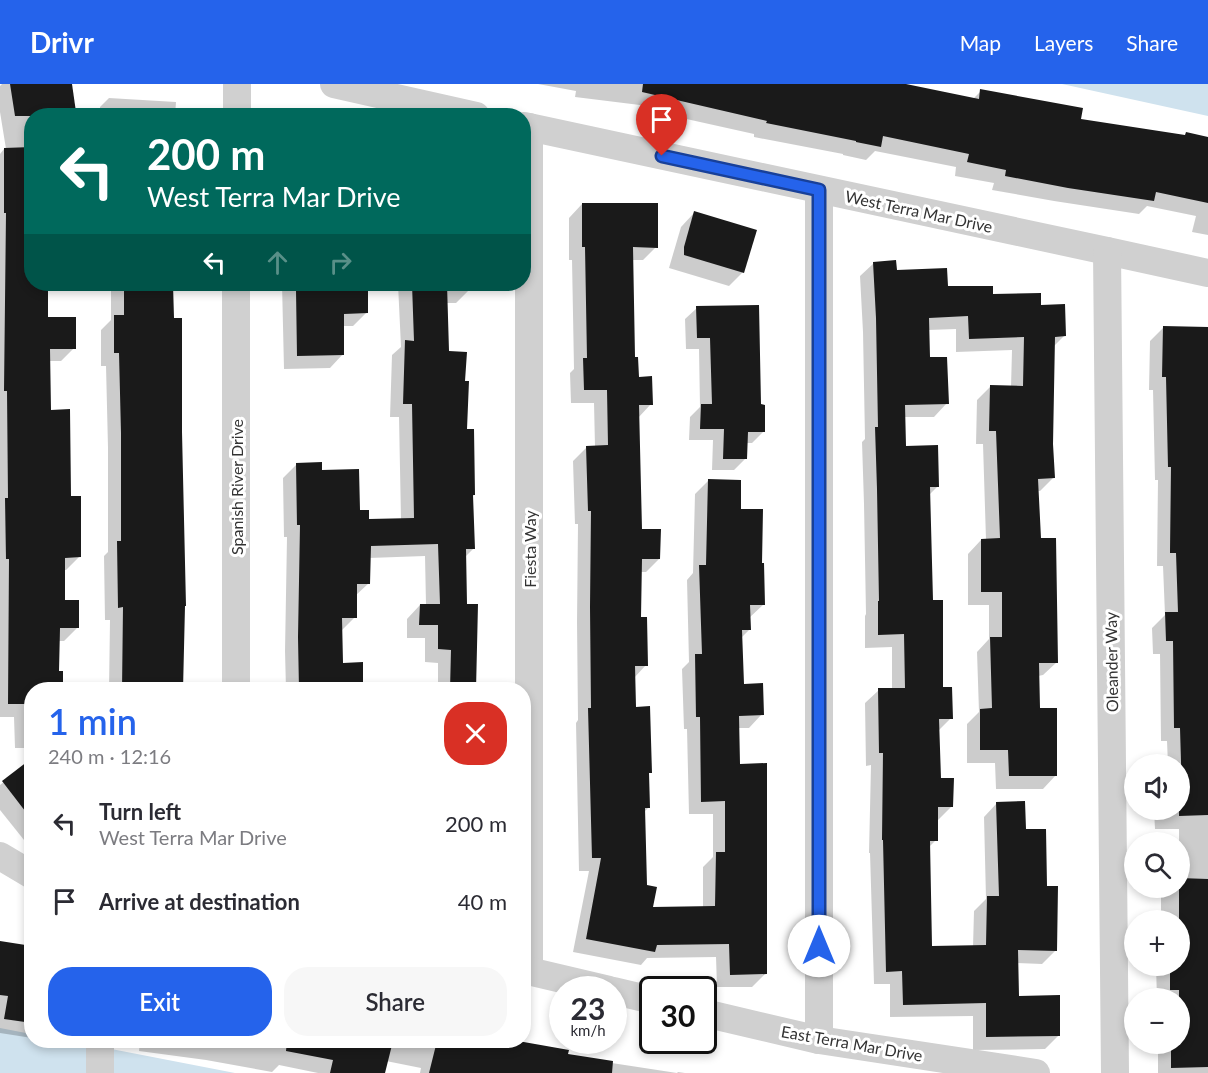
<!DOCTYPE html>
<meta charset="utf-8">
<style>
:root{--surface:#fff;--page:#f7f7f7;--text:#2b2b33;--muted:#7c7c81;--accent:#2563eb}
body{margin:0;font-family:Lato,sans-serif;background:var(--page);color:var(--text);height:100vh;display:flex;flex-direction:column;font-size:22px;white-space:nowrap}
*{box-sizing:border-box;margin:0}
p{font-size:20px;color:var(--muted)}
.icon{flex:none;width:33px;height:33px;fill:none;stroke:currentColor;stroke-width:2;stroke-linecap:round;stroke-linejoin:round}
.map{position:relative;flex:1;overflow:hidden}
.panel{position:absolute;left:24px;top:598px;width:507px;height:366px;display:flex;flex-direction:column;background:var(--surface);border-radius:24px;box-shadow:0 3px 9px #0003}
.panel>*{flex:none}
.guide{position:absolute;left:24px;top:24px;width:507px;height:183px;border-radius:24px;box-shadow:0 3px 9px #0003;background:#00695c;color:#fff;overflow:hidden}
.buttons{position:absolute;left:1124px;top:670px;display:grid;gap:12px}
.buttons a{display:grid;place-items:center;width:66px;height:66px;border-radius:50%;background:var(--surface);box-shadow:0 3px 9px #0003;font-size:30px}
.speed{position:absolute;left:549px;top:892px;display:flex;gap:12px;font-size:30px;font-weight:700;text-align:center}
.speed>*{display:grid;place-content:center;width:78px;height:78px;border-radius:50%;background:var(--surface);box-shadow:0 3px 9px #0003;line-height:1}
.speed small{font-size:15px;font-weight:400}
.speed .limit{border:3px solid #111;border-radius:9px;background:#fff;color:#111}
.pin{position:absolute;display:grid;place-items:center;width:51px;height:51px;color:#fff;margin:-62px -26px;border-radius:50% 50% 50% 0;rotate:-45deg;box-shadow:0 0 6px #0007}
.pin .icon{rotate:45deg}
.me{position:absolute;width:66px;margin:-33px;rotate:0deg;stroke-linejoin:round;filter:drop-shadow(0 0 4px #0008)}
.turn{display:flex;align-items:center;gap:21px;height:126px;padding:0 24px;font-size:27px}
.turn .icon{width:78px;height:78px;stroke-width:2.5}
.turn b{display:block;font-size:42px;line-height:51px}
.lanes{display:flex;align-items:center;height:57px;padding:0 24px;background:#0003;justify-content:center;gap:30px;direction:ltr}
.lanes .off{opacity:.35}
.round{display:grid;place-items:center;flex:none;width:63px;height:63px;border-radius:24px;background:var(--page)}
.overview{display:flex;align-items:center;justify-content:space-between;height:102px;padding:0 24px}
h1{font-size:36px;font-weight:600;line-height:45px;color:var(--accent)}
.action{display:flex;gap:12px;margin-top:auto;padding:12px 24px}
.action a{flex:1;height:69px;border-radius:24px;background:var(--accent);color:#fff;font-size:24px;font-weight:600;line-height:69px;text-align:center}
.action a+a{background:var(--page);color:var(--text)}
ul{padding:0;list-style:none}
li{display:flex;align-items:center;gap:18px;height:78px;padding:0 24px}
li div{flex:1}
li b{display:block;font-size:22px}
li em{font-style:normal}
header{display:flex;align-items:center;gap:36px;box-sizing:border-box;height:84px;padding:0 30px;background:var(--accent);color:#fff}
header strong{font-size:28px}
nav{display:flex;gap:33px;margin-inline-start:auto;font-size:21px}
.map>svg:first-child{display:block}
.water{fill:#cfe2ee}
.shadow{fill:#0003}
.building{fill:#1a1a1a}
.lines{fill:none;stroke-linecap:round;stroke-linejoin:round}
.street{stroke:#d0d0d0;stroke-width:28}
.route-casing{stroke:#184099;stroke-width:15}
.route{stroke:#2563eb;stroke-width:10}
.labels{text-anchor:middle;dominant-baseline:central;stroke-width:6;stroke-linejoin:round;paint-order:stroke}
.street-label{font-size:16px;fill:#333;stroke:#fff}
</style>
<header>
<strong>Drivr</strong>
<nav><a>Map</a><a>Layers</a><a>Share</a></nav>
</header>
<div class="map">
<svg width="1208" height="989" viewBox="0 0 1208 989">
<rect width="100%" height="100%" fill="#fff"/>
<g class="water">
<path d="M1062,0H1208V32Z"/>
<path d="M0,944L31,950L32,957H70L235,989H0Z"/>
</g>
<g class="shadow">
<path d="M2,0H70L75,28L71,32H32V200H56L52,203H46V235L74,264L61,277H49V327L70,414L79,473L66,486H64V518L77,544L64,557H58V588L62,603H78V606H32V664H15L14,633H0V70L4,65H6L0,28V2Z"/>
<path d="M538,0H899L973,15L981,7L1079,36L1208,55V151L1192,148L1196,132L1147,122L1139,130L1054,117L992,106L994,99L955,92L956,83L875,67L866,76L843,71V70L754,53V50L655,28L656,23L575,13L576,7Z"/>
<path d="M109,14L176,18L175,32H100V23Z"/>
<path d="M582,120L656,163L643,176H632L634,275L637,294L651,320L638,334L641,446L659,475L646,488H640V535L646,581L634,594L635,624L650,688L648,690L649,723L644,728L645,802L651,824L703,823V783L713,773V730H689L687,645H684L682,585L689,578L687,496L693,489L695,410L708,397L739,426L760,481L764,520L749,534L750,545L741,554L742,601L762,630L749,644H738L739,681L766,889L752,903H717L716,873L647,874L641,881L573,868L589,787H579L576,639L578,636L577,538L578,440H575L573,377L587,363H595L594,319H571L570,289L574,285L572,176H569V134Z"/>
<path d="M694,129L743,188L729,202L669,184L681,143Z"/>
<path d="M874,179L895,188L947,204L1040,222L1064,252L1054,262L1052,360L1053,394L1040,407H1037L1039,455L1057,578L1043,591L1038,592L1039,626L1056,691L1043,705H996L995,679H967V640L979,628L977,568L989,555V521H968V470L981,456H986L983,360H976L977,316L991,302L1011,303L1012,266L956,268V245L928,246V275L947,319L934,333H904V364L938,402L928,412L931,518L942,605L951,634L938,647L939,695L952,722L938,736H937L936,756L928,764L930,863H973L974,827L986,815L984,733L997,719L1024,747L1046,803L1056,866L1042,880L1017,879L1018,913L1059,951L1045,965L973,966V932L890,933V900H874L870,769H869L871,681L866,682L865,619L879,606H892V563L865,564V532L866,530L864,420L862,358L865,355L863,248L860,192Z"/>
<path d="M111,200H172L182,606H109L110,536H105L104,472L108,468V364L106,282H101V246L111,236Z"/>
<path d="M282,200H366L367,228L353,242H342L343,270L330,284L284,285Z"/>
<path d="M398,200H469V206L456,219H447L448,269L464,298L466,347L474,411L472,413L474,464L465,473L466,522L475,606H438V579L425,578V554H407V535L420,521H426L425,472L369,474V499L355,512V533L341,547L342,580L361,606H286L285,567L287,453H284L283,394L297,380L321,387L368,437L401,436L399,333H390L392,271L401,263Z"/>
<path d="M697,224L760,322L764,347L752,359H746V374L734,386H712L713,356H689L690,333L700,323L699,265H686L685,235Z"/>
<path d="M1163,244H1208V989H1158V960H1179V915H1157L1156,882H1179V837H1161V809L1166,804H1179V745H1155L1154,726H1179V681H1168L1167,657H1161L1160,570H1153L1152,544L1165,531L1163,482H1157L1158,396H1155L1153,306H1149L1150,257Z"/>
<path d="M32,676V766L0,726V701Z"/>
<path d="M0,859L32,864V954L0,949Z"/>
<path d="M140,957H510L566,972L677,989L678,988L685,989H420L421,984L386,977L383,989H318L279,981L272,988L206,976L139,967Z"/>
</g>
<g class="building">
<path d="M10,0H72L76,28L57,32H15Z"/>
<path d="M643,0H906L979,15L980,5L1083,24L1081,35L1185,51L1186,48L1208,53V119L1156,108L1154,117L1068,104L1005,92L1006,86L967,78L969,70L883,52L881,63L856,58V57L766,39L767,37L642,8Z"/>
<path d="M32,63V200H48V233H76V265H50L51,326L70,325L71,412H81V473L65,474V516H79V544H60L59,587H63V606H32V620H8L9,475H6L5,414H8L7,307H4L6,129H4V64Z"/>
<path d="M582,119H658V164L633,163L635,273H638L639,293L652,292L653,321H639L642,445H661L660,475H642L641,533H647L648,582H635L636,623L650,622L652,689H649L650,724H645L647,801L657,803L653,823L715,822L716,768H725V717L701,718L700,633H696L695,570H702L699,481H706L708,395L741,396V425H763L762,479H764L765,521H750L751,546H742L744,600L763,599L764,631L739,632L740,680L767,679V890L730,891L729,860L657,861L655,868L586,855L601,774H592L588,624H591L590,523L591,427H588L586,362L608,361L607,306H584L583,274H587L585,163H582Z"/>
<path d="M694,127L757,146L744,189L684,171V163Z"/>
<path d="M896,176L897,186L947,184L948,202H993V210L1041,209V221L1065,220L1066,252L1055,253L1053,360L1055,394L1038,395L1041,454H1056L1058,579H1039L1040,624H1057V692H1009L1008,666H980V625L992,624L990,553H1002V508H981V455L1000,454L996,347H989L990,301L1023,302L1024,253L969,255L968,232L929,234L930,273H947L949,320L905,321L906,362L938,361L939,403H930L933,516H943V603H952L953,635H939L941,694H954L953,723H938V757H930L932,862L986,861L987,812H999L996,718L1025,717L1026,745H1046L1047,802H1058L1057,867L1018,866L1019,912L1060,911V952L986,953V919L903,921L902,887L886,888L883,756H882L883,669H879L878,604H905L904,550L878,551V517H879L877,405L875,343H878L876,234L873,178Z"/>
<path d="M124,200H173L174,234H182V348L186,522H185L183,606H122L123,523L118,524L117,457H121V349L119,269H114V231H124Z"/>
<path d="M412,200H447L449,267L467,268L465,297H469L467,345H474L475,411H473L475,465H466L467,520H478L476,606H450L451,566L438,565V541H419L420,520H440L438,460L371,462L370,500H357V534H342L343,579L363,578V606H299L298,553L300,441H297L296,379L322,378V386L359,385L360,426H369V435L414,434L412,320H403L405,256L414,257Z"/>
<path d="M368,205V229L344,230V271L297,272L296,206Z"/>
<path d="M759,221L761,320L765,321V348H748L747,375H723L724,345H700L701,320H712L710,254H697L696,222Z"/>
<path d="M1163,242L1208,243V731L1179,732V711H1182L1180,644H1174L1173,557H1166L1165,528H1178L1176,469H1170L1171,383H1168L1166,293H1162Z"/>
<path d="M32,674V736L2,697Z"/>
<path d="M1179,794L1208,795V983L1171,984V960H1179V906H1170V882H1179Z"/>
<path d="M0,857L32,862V939L4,935L8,912L0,911Z"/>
<path d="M287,957H393L385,989H330L333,976L286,967Z"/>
<path d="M437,957H518L569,966L568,970L613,977L612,989H429Z"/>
</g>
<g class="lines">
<g class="street">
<path d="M334,0L476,32"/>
<path d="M237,32V0"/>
<path d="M524,42L1107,167L1208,189"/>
<path d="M529,43V887"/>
<path d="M819,106V956"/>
<path d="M1107,167L1115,989"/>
<path d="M236,606V200"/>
<path d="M0,772L32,791"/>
<path d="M524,886L609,906"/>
<path d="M614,907L652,916"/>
<path d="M704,929L819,956L1036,989"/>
<path d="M100,989V957"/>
</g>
</g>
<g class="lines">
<g class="route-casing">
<path id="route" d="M662,72L819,106V862"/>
</g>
<use href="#route" class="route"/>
</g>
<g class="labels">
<g class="street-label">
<text transform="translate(919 127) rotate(12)">West Terra Mar Drive</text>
<text transform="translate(236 403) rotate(-90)">Spanish River Drive</text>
<text transform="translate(529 465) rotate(-90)">Fiesta Way</text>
<text transform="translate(1111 578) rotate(-91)">Oleander Way</text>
<text transform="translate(852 959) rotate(10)">East Terra Mar Drive</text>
</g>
</g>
</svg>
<div class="buttons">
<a><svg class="icon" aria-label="sound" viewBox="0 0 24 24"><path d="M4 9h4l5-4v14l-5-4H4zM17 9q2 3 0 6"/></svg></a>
<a><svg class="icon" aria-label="search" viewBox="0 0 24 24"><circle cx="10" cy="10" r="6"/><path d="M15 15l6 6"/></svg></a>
<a>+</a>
<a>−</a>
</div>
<div class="speed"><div>23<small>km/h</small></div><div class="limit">30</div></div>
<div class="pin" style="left:662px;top:72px;background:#d93025"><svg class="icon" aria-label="arrive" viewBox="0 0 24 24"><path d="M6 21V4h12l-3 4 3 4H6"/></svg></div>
<svg class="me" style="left:819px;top:862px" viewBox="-20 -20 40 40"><circle r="19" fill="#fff"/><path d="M0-13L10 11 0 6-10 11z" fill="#2563eb"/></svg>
<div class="guide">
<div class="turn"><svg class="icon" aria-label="left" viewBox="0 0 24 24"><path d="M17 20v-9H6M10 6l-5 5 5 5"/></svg><div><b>200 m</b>West Terra Mar Drive</div></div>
<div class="lanes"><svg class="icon" aria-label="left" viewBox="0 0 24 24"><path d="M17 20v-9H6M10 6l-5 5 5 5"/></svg><svg class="icon off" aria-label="ahead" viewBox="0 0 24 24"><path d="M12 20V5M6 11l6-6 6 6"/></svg><svg class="icon off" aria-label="right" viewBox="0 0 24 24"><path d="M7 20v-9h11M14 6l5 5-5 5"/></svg></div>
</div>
<section class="panel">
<div class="overview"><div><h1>1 min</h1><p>240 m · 12:16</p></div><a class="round" style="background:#d93025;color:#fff"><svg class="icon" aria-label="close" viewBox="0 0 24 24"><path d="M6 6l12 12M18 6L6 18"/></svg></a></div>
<ul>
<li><svg class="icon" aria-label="left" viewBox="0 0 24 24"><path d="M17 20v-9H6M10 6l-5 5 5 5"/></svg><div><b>Turn left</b><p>West Terra Mar Drive</p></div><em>200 m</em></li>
<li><svg class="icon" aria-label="arrive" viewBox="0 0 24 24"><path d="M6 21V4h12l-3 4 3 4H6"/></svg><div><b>Arrive at destination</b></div><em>40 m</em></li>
</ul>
<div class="action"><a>Exit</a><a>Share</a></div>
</section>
</div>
